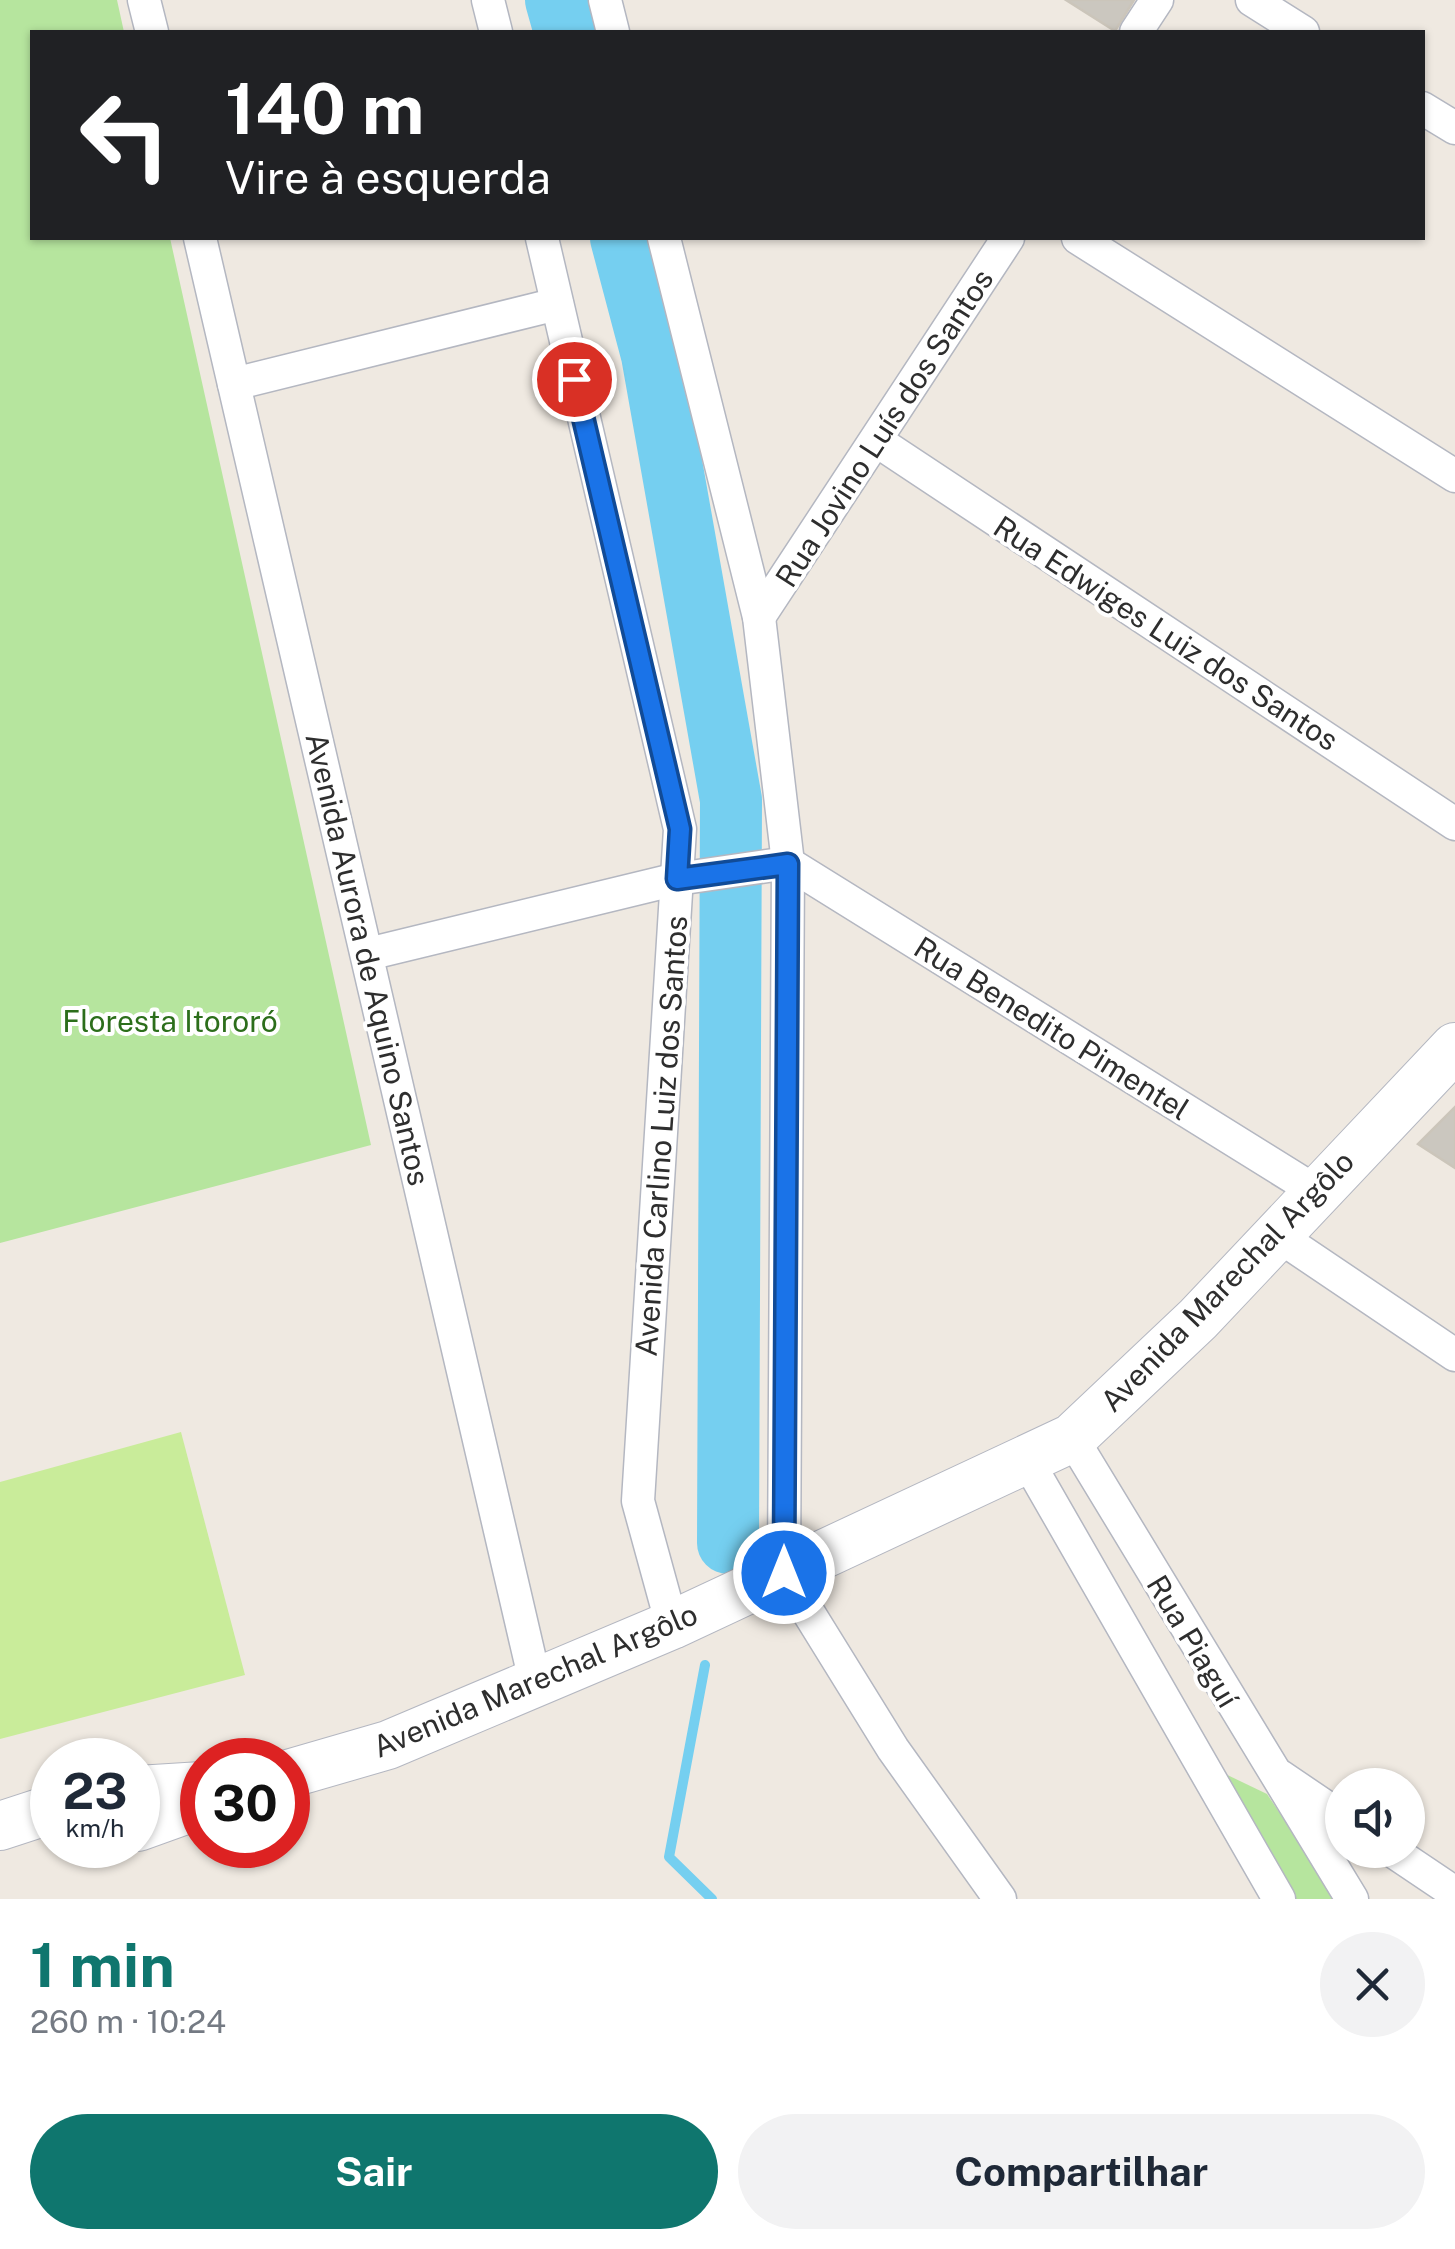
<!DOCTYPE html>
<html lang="pt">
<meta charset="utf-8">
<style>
:root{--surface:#fff;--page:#f2f2f3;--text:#1f2937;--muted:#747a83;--accent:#0f766e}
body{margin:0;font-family:"Public Sans",sans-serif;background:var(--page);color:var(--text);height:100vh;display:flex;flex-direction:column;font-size:38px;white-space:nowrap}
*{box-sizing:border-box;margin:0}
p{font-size:32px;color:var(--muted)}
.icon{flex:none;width:55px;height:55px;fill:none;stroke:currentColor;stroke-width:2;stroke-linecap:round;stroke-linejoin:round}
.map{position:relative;height:1899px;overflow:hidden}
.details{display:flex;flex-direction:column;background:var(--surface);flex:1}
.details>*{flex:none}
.top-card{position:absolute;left:30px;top:30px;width:1395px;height:210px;border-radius:0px;box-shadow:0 2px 8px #0004;background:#202124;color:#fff;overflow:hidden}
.buttons{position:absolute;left:1325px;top:1768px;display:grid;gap:20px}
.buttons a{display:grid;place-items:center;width:100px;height:100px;border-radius:50%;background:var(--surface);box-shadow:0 2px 8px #0004;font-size:50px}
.speed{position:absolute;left:30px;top:1738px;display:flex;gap:20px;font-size:50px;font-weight:700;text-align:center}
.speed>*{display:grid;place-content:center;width:130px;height:130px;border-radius:50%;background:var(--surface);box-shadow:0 2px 8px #0004;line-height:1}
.speed small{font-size:25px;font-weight:400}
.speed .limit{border:15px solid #d22;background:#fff;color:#111}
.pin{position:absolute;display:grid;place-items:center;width:85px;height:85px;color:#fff;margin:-42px;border:5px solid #fff;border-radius:50%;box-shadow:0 2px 10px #0007}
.me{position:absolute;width:110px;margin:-55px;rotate:0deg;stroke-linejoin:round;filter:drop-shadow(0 0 8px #0008)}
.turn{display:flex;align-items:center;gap:35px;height:210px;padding:0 30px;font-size:45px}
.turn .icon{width:130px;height:130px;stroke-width:2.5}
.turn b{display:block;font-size:70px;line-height:85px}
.round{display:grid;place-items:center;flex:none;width:105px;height:105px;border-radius:52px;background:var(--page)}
.head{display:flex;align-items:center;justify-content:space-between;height:170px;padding:0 30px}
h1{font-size:60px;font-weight:700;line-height:75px;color:var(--accent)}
.cta{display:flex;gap:20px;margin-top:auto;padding:20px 30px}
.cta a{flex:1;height:115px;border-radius:60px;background:var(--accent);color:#fff;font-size:40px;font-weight:700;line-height:115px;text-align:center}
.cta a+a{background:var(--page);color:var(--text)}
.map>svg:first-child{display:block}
.green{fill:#b6e59e}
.pitch{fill:#c9ec9a}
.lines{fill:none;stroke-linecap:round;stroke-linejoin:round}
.stream{stroke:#75cff0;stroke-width:10}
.river{stroke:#75cff0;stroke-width:62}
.building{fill:#cbc7bf;stroke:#cbc5ba;stroke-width:2.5}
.minor-casing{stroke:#b4b7c1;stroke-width:35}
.secondary-casing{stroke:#b4b7c1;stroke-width:50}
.minor{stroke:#fff;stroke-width:32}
.secondary{stroke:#fff;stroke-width:48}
.route-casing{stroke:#114b97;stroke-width:25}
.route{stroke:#1a73e8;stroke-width:18}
.labels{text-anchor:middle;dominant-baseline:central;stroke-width:8;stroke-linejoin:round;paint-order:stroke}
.street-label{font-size:30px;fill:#2e2e2e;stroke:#fff}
.park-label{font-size:30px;fill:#2c6e1b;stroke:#fff}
</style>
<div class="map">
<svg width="1455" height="1899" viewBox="0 0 1455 1899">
<rect width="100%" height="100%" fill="#efe9e1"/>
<g class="green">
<path d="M0,0H117L124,32H32V238H170L371,1145L0,1243Z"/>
<path d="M1217,1770L1267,1794L1338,1899H1289Z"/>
</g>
<path class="pitch" d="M181,1432L245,1675L0,1739V1482Z"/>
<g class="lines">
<path class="stream" d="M705,1665L669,1857L712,1899"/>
<g class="river">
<path d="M556,0L565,32"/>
<path d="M621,238L652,355L731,800L728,1543"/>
</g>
</g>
<g class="building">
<path d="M1066,0H1134L1115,31Z"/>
<path d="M1455,1107V1168L1418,1144Z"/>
</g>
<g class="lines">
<g class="minor-casing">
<g id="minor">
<path d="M144,0L152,32"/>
<path d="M488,0L496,32"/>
<path d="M605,0L613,32"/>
<path d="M1252,0L1303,32"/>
<path d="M1136,32L1157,0"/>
<path d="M1422,108L1455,128"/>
<path d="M200,238L535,1681"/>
<path d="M542,238L680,829L638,1501L672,1625"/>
<path d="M664,238L759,617L788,863L784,1573L893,1749L1000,1899"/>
<path d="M1078,238L1455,476"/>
<path d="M234,384L557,304"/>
<path d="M877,441L1455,824"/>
<path d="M759,617L1008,238"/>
<path d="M368,954L677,879L788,863L1317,1192"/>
<path d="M1277,1235L1455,1355"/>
<path d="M1072,1438L1352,1899"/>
<path d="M1028,1462L1279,1899"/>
<path d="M1280,1776L1342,1818"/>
<path d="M1391,1850L1455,1893"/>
</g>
</g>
<g class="secondary-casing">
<g id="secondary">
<path d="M288,1774L388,1745L672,1625L1072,1438L1198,1319L1455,1047"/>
<path d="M138,1790L202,1786"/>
<path d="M0,1826L52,1809"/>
<path d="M138,1827L202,1804"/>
</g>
</g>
<use href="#minor" class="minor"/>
<use href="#secondary" class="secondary"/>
</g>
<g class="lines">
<g class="route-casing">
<path id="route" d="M574,379L680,829L677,879L788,864L784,1573"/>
</g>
<use href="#route" class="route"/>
</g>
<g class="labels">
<g class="street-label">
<text transform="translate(884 428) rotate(-57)">Rua Jovino Luís dos Santos</text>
<text transform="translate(1166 633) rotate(33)">Rua Edwiges Luiz dos Santos</text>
<text transform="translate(368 959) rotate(77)">Avenida Aurora de Aquino Santos</text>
<text transform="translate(1052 1028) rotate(32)">Rua Benedito Pimentel</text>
<text transform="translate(661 1136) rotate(-86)">Avenida Carlino Luiz dos Santos</text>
<text transform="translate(1227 1281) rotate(-46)">Avenida Marechal Argôlo</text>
<text transform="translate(1193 1641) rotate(59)">Rua Piaguí</text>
<text transform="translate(535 1680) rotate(-23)">Avenida Marechal Argôlo</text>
</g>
<g class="park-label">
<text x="170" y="1021">Floresta Itororó</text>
</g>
</g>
</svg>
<div class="buttons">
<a><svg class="icon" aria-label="sound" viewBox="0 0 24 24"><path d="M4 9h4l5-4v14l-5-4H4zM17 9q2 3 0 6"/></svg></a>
</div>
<div class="speed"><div>23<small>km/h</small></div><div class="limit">30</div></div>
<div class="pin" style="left:574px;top:379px;background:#d93025"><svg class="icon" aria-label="arrive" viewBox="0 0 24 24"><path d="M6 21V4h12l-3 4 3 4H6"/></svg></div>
<svg class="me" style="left:784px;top:1573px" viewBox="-20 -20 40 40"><circle r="17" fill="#1a73e8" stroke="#fff" stroke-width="3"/><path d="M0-11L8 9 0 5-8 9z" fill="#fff"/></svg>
<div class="top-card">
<div class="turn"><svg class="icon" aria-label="left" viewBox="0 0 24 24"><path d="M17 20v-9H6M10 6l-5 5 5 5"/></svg><div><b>140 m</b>Vire à esquerda</div></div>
</div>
</div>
<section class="details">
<div class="head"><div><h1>1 min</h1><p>260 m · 10:24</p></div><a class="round"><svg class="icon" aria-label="close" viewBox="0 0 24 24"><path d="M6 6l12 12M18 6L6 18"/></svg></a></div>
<div class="cta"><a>Sair</a><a>Compartilhar</a></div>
</section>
